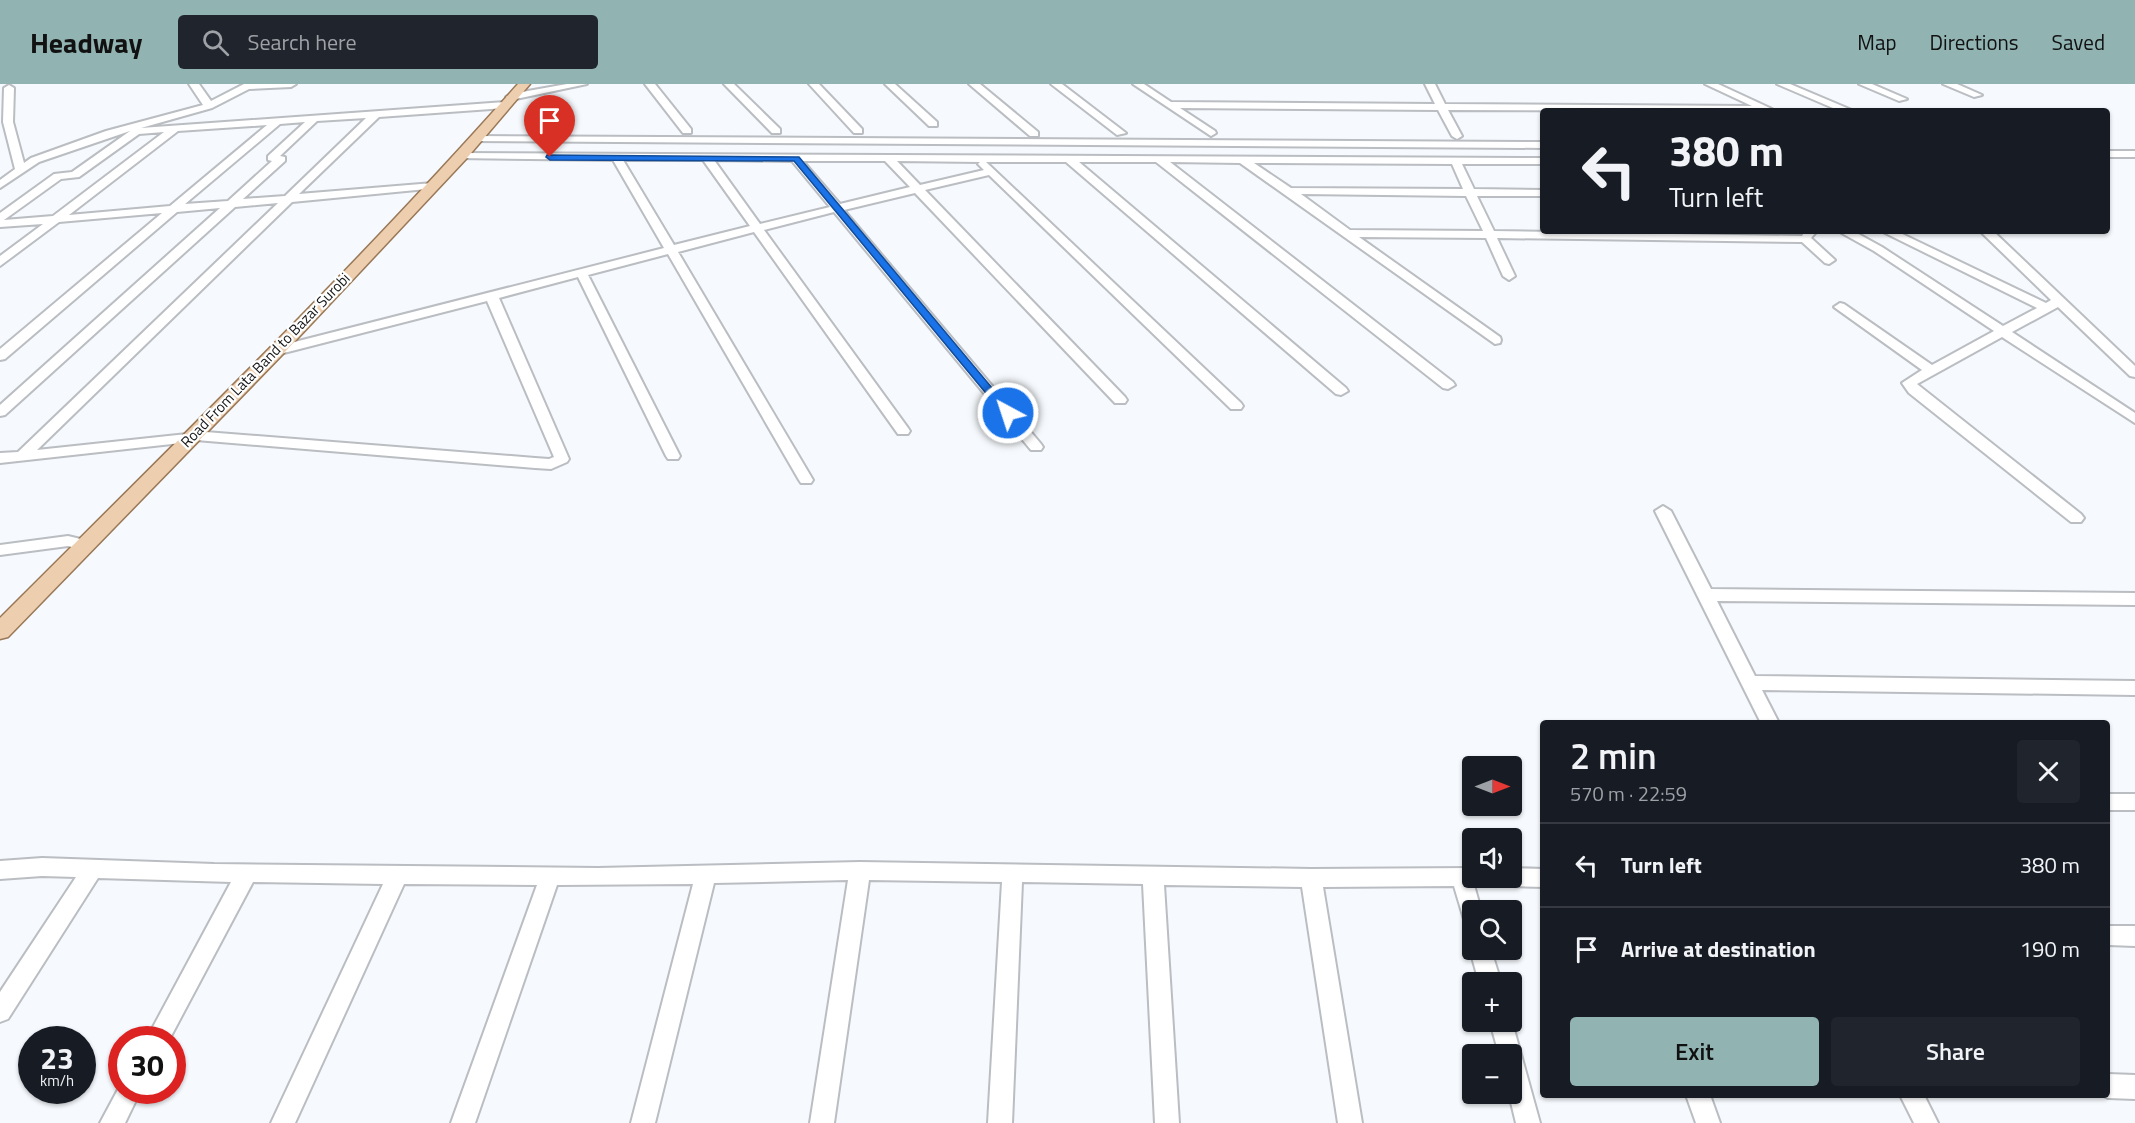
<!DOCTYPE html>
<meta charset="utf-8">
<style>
:root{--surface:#171b24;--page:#20242c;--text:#f1f3f6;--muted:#9ea1a6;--line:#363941;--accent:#91b4b3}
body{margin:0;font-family:"Titillium Web",sans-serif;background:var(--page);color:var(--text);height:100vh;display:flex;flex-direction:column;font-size:22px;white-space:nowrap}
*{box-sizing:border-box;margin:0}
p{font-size:20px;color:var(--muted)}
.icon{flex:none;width:33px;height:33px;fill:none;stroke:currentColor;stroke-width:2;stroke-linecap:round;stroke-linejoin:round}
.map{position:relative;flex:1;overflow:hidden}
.drawer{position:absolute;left:1540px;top:636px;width:570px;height:378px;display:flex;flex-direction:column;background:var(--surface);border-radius:6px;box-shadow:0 2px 4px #0004}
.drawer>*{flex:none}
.banner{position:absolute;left:1540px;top:24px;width:570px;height:126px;border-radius:6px;box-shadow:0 2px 4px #0004;background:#171b24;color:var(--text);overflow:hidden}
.needle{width:39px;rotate:90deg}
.controls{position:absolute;left:1462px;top:672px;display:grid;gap:12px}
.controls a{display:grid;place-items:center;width:60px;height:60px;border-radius:6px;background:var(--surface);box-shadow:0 2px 4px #0004;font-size:30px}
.speed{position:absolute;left:18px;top:942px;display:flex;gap:12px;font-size:30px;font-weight:700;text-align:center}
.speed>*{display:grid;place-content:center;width:78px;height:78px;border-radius:50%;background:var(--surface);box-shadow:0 2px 4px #0004;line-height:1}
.speed small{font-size:15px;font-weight:400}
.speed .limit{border:9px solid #d22;background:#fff;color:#111}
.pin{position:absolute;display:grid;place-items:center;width:51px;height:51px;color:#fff;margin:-62px -26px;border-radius:50% 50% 50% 0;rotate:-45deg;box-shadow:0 0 6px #0007}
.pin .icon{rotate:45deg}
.me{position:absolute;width:66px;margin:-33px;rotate:320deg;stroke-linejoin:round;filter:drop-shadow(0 0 4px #0008)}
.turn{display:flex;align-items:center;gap:21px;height:126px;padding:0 30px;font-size:27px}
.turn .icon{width:78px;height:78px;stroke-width:2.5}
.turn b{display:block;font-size:42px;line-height:51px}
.round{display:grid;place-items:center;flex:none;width:63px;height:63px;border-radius:6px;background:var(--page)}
.head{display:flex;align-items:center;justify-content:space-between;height:102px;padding:0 30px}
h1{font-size:36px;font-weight:600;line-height:45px}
.action{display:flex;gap:12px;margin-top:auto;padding:12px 30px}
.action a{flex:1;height:69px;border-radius:6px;background:var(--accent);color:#111;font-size:24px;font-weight:600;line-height:69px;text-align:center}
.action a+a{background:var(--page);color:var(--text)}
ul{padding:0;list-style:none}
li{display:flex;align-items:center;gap:18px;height:84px;padding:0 30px;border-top:2px solid var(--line)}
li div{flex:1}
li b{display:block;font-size:22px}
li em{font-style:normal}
header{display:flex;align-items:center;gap:36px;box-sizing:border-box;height:84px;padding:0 30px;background:var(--accent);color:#111}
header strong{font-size:28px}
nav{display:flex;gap:33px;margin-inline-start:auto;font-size:21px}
.search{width:420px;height:54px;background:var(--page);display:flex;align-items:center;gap:15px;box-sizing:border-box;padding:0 21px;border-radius:6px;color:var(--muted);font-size:22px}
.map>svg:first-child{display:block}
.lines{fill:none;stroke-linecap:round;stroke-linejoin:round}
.minor-casing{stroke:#babdc1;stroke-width:4}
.major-casing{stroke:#997857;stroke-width:3}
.minor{fill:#fff;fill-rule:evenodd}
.major{fill:#edceaf;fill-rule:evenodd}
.route{fill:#1a73e8;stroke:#114b97;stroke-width:1.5}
.labels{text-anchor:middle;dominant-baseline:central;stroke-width:4.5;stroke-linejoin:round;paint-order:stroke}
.far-street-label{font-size:15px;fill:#141516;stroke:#fff}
</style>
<header>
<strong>Headway</strong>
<div class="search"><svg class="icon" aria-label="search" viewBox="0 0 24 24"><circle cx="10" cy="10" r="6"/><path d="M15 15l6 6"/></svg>Search here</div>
<nav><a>Map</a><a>Directions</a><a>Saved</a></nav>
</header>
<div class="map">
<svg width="2135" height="1039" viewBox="0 0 2135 1039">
<rect width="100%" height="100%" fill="#f6f9fd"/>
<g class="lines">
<g class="minor-casing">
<g id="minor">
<path d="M189,0H199L211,17L244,0H296L291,3L249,5L212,24L141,44L505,18L510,21L505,24L379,33L299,110L433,99L438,102L437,104L292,118L37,366L187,350L193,347L535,374L549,375L554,373L487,217L276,271L269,267L271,264L664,164L613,76L457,74L456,72L461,69L1544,74V80H1462L1474,105L1544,106V112H1477L1494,147L1802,152L1805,147H1817L1811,154L1835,176L1829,180L1825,179L1802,158L1497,154L1515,192L1509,196L1503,192L1486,154L1359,153L1500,253L1501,256L1500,259L1495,260L1240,79L1170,78L1453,298L1455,301L1448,305L1443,304L1156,78H1079L1346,304L1348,307L1341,311L1336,310L1066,78H986L1241,319L1243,322L1241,325H1231L989,91L925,106L1125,313L1127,316L1125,319H1115L915,109L844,126L1041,360L1043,363L1041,366H1031L834,128L764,146L908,344L910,347L908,350H898L754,148L678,168L813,396L811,399H801L799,396L668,170L588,191L680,372L678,375H668L666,372L578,193L499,214L569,375L567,378L551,385L535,384L196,356L190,358L0,379V369L18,368L278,119L235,123L5,331L0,332V321L220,124L177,128L5,275L0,276V265L162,129L59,138L0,182V172L43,140L0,143V129L54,90L72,88L130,47L39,78L0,104V96L15,85L3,38L4,4L9,1L14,4L13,38L24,79L31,74L106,47L203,21ZM366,34L285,112L243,115L285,77V73L280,72L317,37ZM305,38L268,72V76L272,77L228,117L185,120L280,40ZM267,41L170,122L69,131L178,47ZM164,48L53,132L4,136L61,95L79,93L139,50ZM623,76H703L750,142L674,161ZM714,76L792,77L830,123L760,140ZM803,77H885L910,103L840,120ZM897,77L980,78L978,80L984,86L920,101ZM1254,79L1452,80L1463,105L1291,104ZM1301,110L1466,112L1483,147L1350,146Z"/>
<path d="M567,0H587L511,16L506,13L511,10Z"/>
<path d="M645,0H655L691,45V49H683Z"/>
<path d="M724,0H734L780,45V49H772Z"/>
<path d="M809,0H819L862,45V49H854Z"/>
<path d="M885,0H895L937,38V42H929Z"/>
<path d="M969,0H980L1038,48V52H1030Z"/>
<path d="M1051,0H1062L1126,49L1117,51Z"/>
<path d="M1133,0H1144L1171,18L1435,20L1425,0H1435L1445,20L1752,22L1705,0H1718L1772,25L1770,27L1448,26L1462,52L1457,55L1452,52L1438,26L1180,24L1215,47L1216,49L1211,52Z"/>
<path d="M1777,0H1790L1854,27H1840Z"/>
<path d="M1859,0H1872L1907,15L1899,17Z"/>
<path d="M1943,0H1957L1982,11L1974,13Z"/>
<path d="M476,52L1544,58V64L472,57V53Z"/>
<rect x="2108" y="67" width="27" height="6"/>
<path d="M1838,147H1853L1882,163L2003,242L2037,224L1881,147H1896L2046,219L2051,216L1980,147H1993L2135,282V293L2130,292L2058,223L2012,248L2135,329V339L2002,253L1917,300L2081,430L2084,434L2081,438H2071L1909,309L1902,299L1922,286L1834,223L1840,219L1844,220L1932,281L1994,247L1874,167Z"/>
<path d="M1663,422L1671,427L1711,505L2135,509V521L1717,517L1755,592L2135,597V611L1762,606L1779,639H1761L1655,427Z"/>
<path d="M68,452L89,457L91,461L89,465L83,466L68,462L0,471V461Z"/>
<rect x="2108" y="710" width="27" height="16"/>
<path d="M42,774L214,780L598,784L860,778L1311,785L1473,784V794H1483L1480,799L1474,801L1481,826H1473V844L1466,842L1454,802L1323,803L1362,1039H1338L1302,803L1164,801L1179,1039H1155L1143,800L1022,798L1012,1039H988L1002,798L869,796L834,1039H810L848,796L714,799L655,1039H631L693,800L557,801L475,1039H451L537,801L404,800L295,1039H271L383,800L253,798L169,956H146L231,798L98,794L8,935L0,938V908L76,793L42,792L0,795V777Z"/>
<path d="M1512,784L1544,785V803L1512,802L1505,799L1502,794H1512Z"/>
<path d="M2108,842H2135V862L2108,861Z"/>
<path d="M1473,860V866H1491L1501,898H1479L1470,866Z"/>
<path d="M1490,938H1512L1540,1039H1516L1509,1010H1512V970H1499Z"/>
<path d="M2108,990L2135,991V1015L2108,1014L2102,1011H2108Z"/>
<path d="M122,998V1006H141L125,1039H100Z"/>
<path d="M1686,1011H1710L1720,1039H1696Z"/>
<path d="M1900,1011H1924L1938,1039H1914Z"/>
</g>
</g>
<g class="major-casing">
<path id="major" d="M518,0H530L466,75L282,271L8,553L0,555V534C175,359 353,186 518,0Z"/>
</g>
<use href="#minor" class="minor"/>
<use href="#major" class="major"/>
</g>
<path class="route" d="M547,71L799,73L1013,329L1008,332L1004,331L794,77L550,76L546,73Z"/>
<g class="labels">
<g class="far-street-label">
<text transform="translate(265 276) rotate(-46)">Road From Lata Band to Bazar Surobi</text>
</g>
</g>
</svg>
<div class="controls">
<a><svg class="needle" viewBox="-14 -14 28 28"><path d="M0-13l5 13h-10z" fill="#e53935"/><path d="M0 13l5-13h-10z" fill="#9ea1a6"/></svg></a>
<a><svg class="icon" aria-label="sound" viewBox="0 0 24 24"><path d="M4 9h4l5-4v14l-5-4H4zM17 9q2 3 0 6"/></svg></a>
<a><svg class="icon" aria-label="search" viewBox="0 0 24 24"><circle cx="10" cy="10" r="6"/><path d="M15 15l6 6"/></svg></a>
<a>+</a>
<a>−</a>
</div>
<div class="speed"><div>23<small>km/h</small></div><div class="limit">30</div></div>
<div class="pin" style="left:550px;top:73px;background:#d93025"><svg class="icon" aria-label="arrive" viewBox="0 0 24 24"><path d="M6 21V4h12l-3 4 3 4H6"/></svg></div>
<svg class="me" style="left:1008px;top:329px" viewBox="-20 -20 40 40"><circle r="17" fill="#1a73e8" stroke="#fff" stroke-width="3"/><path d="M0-11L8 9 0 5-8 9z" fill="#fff"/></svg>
<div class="banner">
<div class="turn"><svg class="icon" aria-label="left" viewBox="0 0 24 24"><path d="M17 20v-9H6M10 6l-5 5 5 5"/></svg><div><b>380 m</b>Turn left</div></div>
</div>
<section class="drawer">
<div class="head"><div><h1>2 min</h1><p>570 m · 22:59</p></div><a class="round"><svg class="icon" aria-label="close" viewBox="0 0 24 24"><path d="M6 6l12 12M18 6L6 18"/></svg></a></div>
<ul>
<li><svg class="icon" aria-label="left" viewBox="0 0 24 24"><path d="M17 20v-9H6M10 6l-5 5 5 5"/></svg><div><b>Turn left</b></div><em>380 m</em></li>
<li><svg class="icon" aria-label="arrive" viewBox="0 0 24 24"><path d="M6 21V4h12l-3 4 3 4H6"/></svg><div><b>Arrive at destination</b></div><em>190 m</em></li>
</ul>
<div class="action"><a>Exit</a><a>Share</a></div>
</section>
</div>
